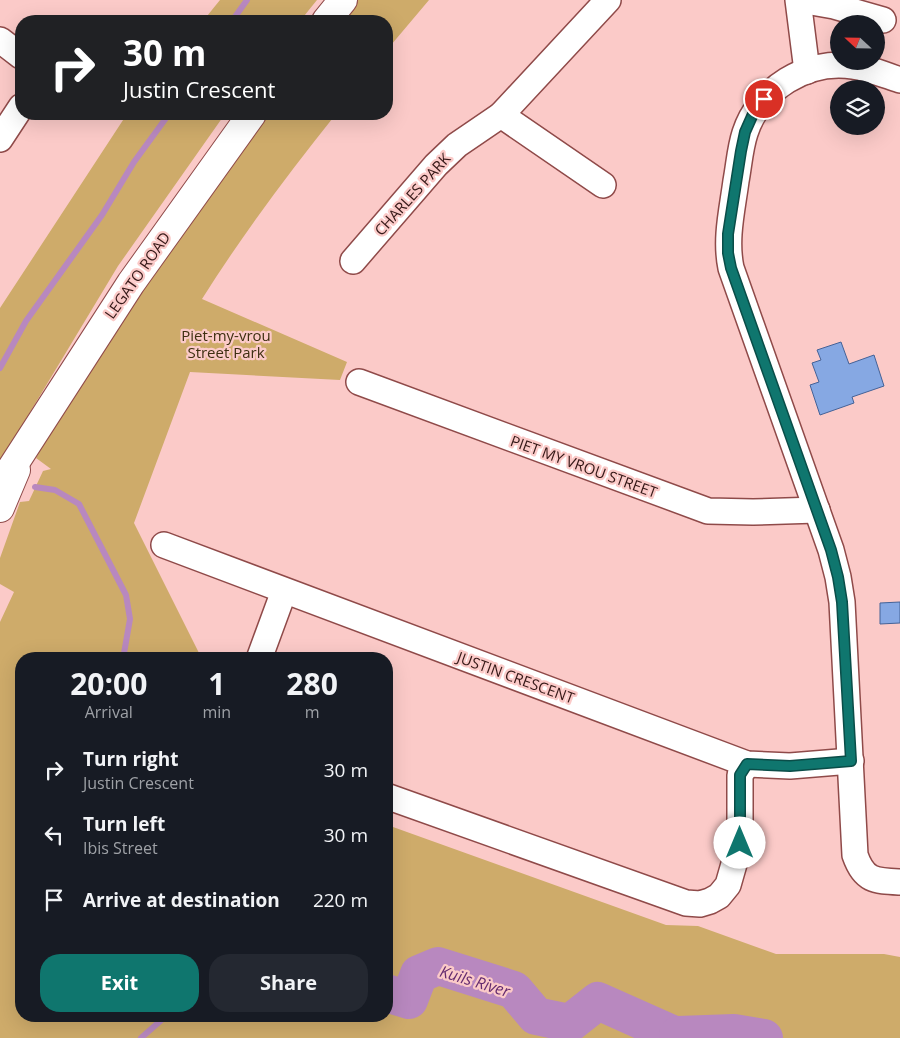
<!DOCTYPE html>
<style>
:root{--surface:#171b24;--page:#242831;--text:#f1f3f6;--muted:#9ea1a6;--accent:#0f766e}
body{margin:0;font-family:"Open Sans",sans-serif;background:var(--page);color:var(--text);height:100vh;display:flex;flex-direction:column;font-size:19px;white-space:nowrap}
*{box-sizing:border-box;margin:0}
p{font-size:16px;color:var(--muted)}
.icon{flex:none;width:28px;height:28px;fill:none;stroke:currentColor;stroke-width:2;stroke-linecap:round;stroke-linejoin:round}
.map{position:relative;flex:1;overflow:hidden}
.side{position:absolute;left:15px;top:652px;width:378px;height:370px;display:flex;flex-direction:column;background:var(--surface);border-radius:20px;box-shadow:0 5px 20px #0002}
.side>*{flex:none}
.hud{position:absolute;left:15px;top:15px;width:378px;height:105px;border-radius:20px;box-shadow:0 5px 20px #0002;background:#202124;color:#fff;overflow:hidden}
.needle{width:32px;rotate:292deg}
.controls{position:absolute;left:830px;top:15px;display:grid;gap:10px}
.controls a{display:grid;place-items:center;width:55px;height:55px;border-radius:50%;background:var(--surface);box-shadow:0 5px 20px #0002;font-size:25px}
.pin{position:absolute;display:grid;place-items:center;width:42px;height:42px;color:#fff;margin:-21px;border:2px solid #fff;border-radius:50%;box-shadow:0 1px 5px #0007}
.me{position:absolute;width:55px;margin:-28px;rotate:0deg;stroke-linejoin:round;filter:drop-shadow(0 0 4px #0008)}
.turn{display:flex;align-items:center;gap:18px;height:105px;padding:0 25px;font-size:22px}
.turn .icon{width:65px;height:65px;stroke-width:2.5}
.turn b{display:block;font-size:35px;line-height:42px}
.eta{display:flex;justify-content:space-evenly;align-items:center;height:85px;text-align:center}
.eta b{font-size:30px;font-weight:700;line-height:35px}
.action{display:flex;gap:10px;margin-top:auto;padding:10px 25px}
.action a{flex:1;height:58px;border-radius:20px;background:var(--accent);color:#fff;font-size:20px;font-weight:700;line-height:58px;text-align:center}
.action a+a{background:var(--page);color:var(--text)}
ul{padding:0;list-style:none}
li{display:flex;align-items:center;gap:15px;height:65px;padding:0 25px}
li div{flex:1}
li b{display:block;font-size:19px}
li em{font-style:normal}
.map>svg:first-child{display:block}
.green{fill:#ceab6a}
.lines{fill:none;stroke-linecap:round;stroke-linejoin:round}
.stream{stroke:#b888bf;stroke-width:6}
.river{stroke:#b888bf;stroke-width:38}
.building{fill:#86a8e3;stroke:#446297}
.street-casing{stroke:#8f4a49;stroke-width:28}
.secondary-casing{stroke:#8f4a49;stroke-width:30}
.street{stroke:#fff;stroke-width:25}
.secondary{stroke:#fff;stroke-width:28}
.route-casing{stroke:#0a4d48;stroke-width:12}
.route{stroke:#0f766e;stroke-width:9}
.labels{text-anchor:middle;dominant-baseline:central;stroke-width:4.5;stroke-linejoin:round;paint-order:stroke}
.street-label{font-size:15px;fill:#351817;stroke:#fbcac8}
.park-label{font-size:15px;fill:#3e2f11;stroke:#fbcac8}
.water-label{font-size:16px;font-style:italic;fill:#652b6f;stroke:#fbcac8}
</style>
<div class="map">
<svg width="900" height="1038" viewBox="0 0 900 1038">
<rect width="100%" height="100%" fill="#fbcac8"/>
<g class="green">
<path d="M220,0H317L300,21H203Z"/>
<path d="M353,0H429L386,51V21H337Z"/>
<path d="M127,114H225L118,266L0,462V308Z"/>
<path d="M266,114H336C288,174 243,234 202,299L347,362L340,380L190,372L134,523L202,659H21V1016H386V830L393,827L666,925L698,926L776,954H884L900,957V1038H0V622L14,592L0,584V558L20,502L29,501L43,471L51,469L36,458L56,420L186,217Z"/>
</g>
<g class="lines">
<g class="stream">
<path d="M232,21L247,0"/>
<path d="M0,368L26,321L102,215L134,162L169,114"/>
<path d="M35,487L55,490L79,504L126,595L130,619L123,659"/>
<path d="M141,1038L166,1016"/>
</g>
<g class="river">
<path d="M386,993L409,1000L419,974L438,966L514,990L536,1016L570,1023L598,1001L681,1038"/>
<path d="M678,1035L734,1033L764,1038"/>
</g>
</g>
<g class="building">
<path d="M841,342L849,364L874,355L884,386L852,397L854,403L820,415L810,385L819,382L812,363L821,360L817,350Z"/>
<path d="M900,602V623L880,624V603Z"/>
</g>
<g class="lines">
<g class="street-casing">
<g id="street">
<path d="M798,0L807,71"/>
<path d="M800,0L834,6L883,20"/>
<path d="M0,40L21,56"/>
<path d="M900,80C885,75 868,68 853,66C807,59 759,89 745,133C740,148 739,165 736,181C732,211 725,239 731,268L831,550L838,577L842,602L855,855C864,881 875,881 900,882"/>
<path d="M501,115L603,185"/>
<path d="M0,139L21,107"/>
<path d="M353,261L436,165L457,145L501,115L608,0"/>
<path d="M359,382L708,511L753,512L817,510"/>
<path d="M164,545L747,764L790,766L851,761"/>
<path d="M259,659L284,591"/>
<path d="M386,796L686,903L700,904L710,901L719,896L728,885L740,843V775L747,764"/>
</g>
</g>
<g class="secondary-casing">
<g id="secondary">
<path d="M326,21L343,0"/>
<path d="M0,486L131,283L252,114"/>
<path d="M0,508L16,470"/>
</g>
</g>
<use href="#street" class="street"/>
<use href="#secondary" class="secondary"/>
</g>
<g class="lines">
<g class="route-casing">
<path id="route" d="M740,843V775L747,764L790,766L851,761L842,602L838,577L831,550L731,268L728,253V234L741,151L745,132L753,114L764,99"/>
</g>
<use href="#route" class="route"/>
</g>
<g class="labels">
<g class="street-label">
<text transform="translate(412 194) rotate(-48)">CHARLES PARK</text>
<text transform="translate(137 275) rotate(-55)">LEGATO ROAD</text>
<text transform="translate(584 466) rotate(20)">PIET MY VROU STREET</text>
<text transform="translate(516 677) rotate(20)">JUSTIN CRESCENT</text>
</g>
<g class="park-label">
<text x="226" y="335">Piet-my-vrou<tspan x="226" dy="17">Street Park</tspan></text>
</g>
<g class="water-label">
<text transform="translate(475 981) rotate(17)">Kuils River</text>
</g>
</g>
</svg>
<div class="controls">
<a><svg class="needle" viewBox="-14 -14 28 28"><path d="M0-13l5 13h-10z" fill="#e53935"/><path d="M0 13l5-13h-10z" fill="#9ea1a6"/></svg></a>
<a><svg class="icon" aria-label="layers" viewBox="0 0 24 24"><path d="M12 4l9 5-9 5-9-5zM3 14l9 5 9-5"/></svg></a>
</div>
<div class="pin" style="left:764px;top:99px;background:#d93025"><svg class="icon" aria-label="arrive" viewBox="0 0 24 24"><path d="M6 21V4h12l-3 4 3 4H6"/></svg></div>
<svg class="me" style="left:740px;top:843px" viewBox="-20 -20 40 40"><circle r="19" fill="#fff"/><path d="M0-13L10 11 0 6-10 11z" fill="#0f766e"/></svg>
<div class="hud">
<div class="turn"><svg class="icon" aria-label="right" viewBox="0 0 24 24"><path d="M7 20v-9h11M14 6l5 5-5 5"/></svg><div><b>30 m</b>Justin Crescent</div></div>
</div>
<section class="side">
<div class="eta">
<div><b>20:00</b><p>Arrival</p></div>
<div><b>1</b><p>min</p></div>
<div><b>280</b><p>m</p></div>
</div>
<ul>
<li><svg class="icon" aria-label="right" viewBox="0 0 24 24"><path d="M7 20v-9h11M14 6l5 5-5 5"/></svg><div><b>Turn right</b><p>Justin Crescent</p></div><em>30 m</em></li>
<li><svg class="icon" aria-label="left" viewBox="0 0 24 24"><path d="M17 20v-9H6M10 6l-5 5 5 5"/></svg><div><b>Turn left</b><p>Ibis Street</p></div><em>30 m</em></li>
<li><svg class="icon" aria-label="arrive" viewBox="0 0 24 24"><path d="M6 21V4h12l-3 4 3 4H6"/></svg><div><b>Arrive at destination</b></div><em>220 m</em></li>
</ul>
<div class="action"><a>Exit</a><a>Share</a></div>
</section>
</div>
